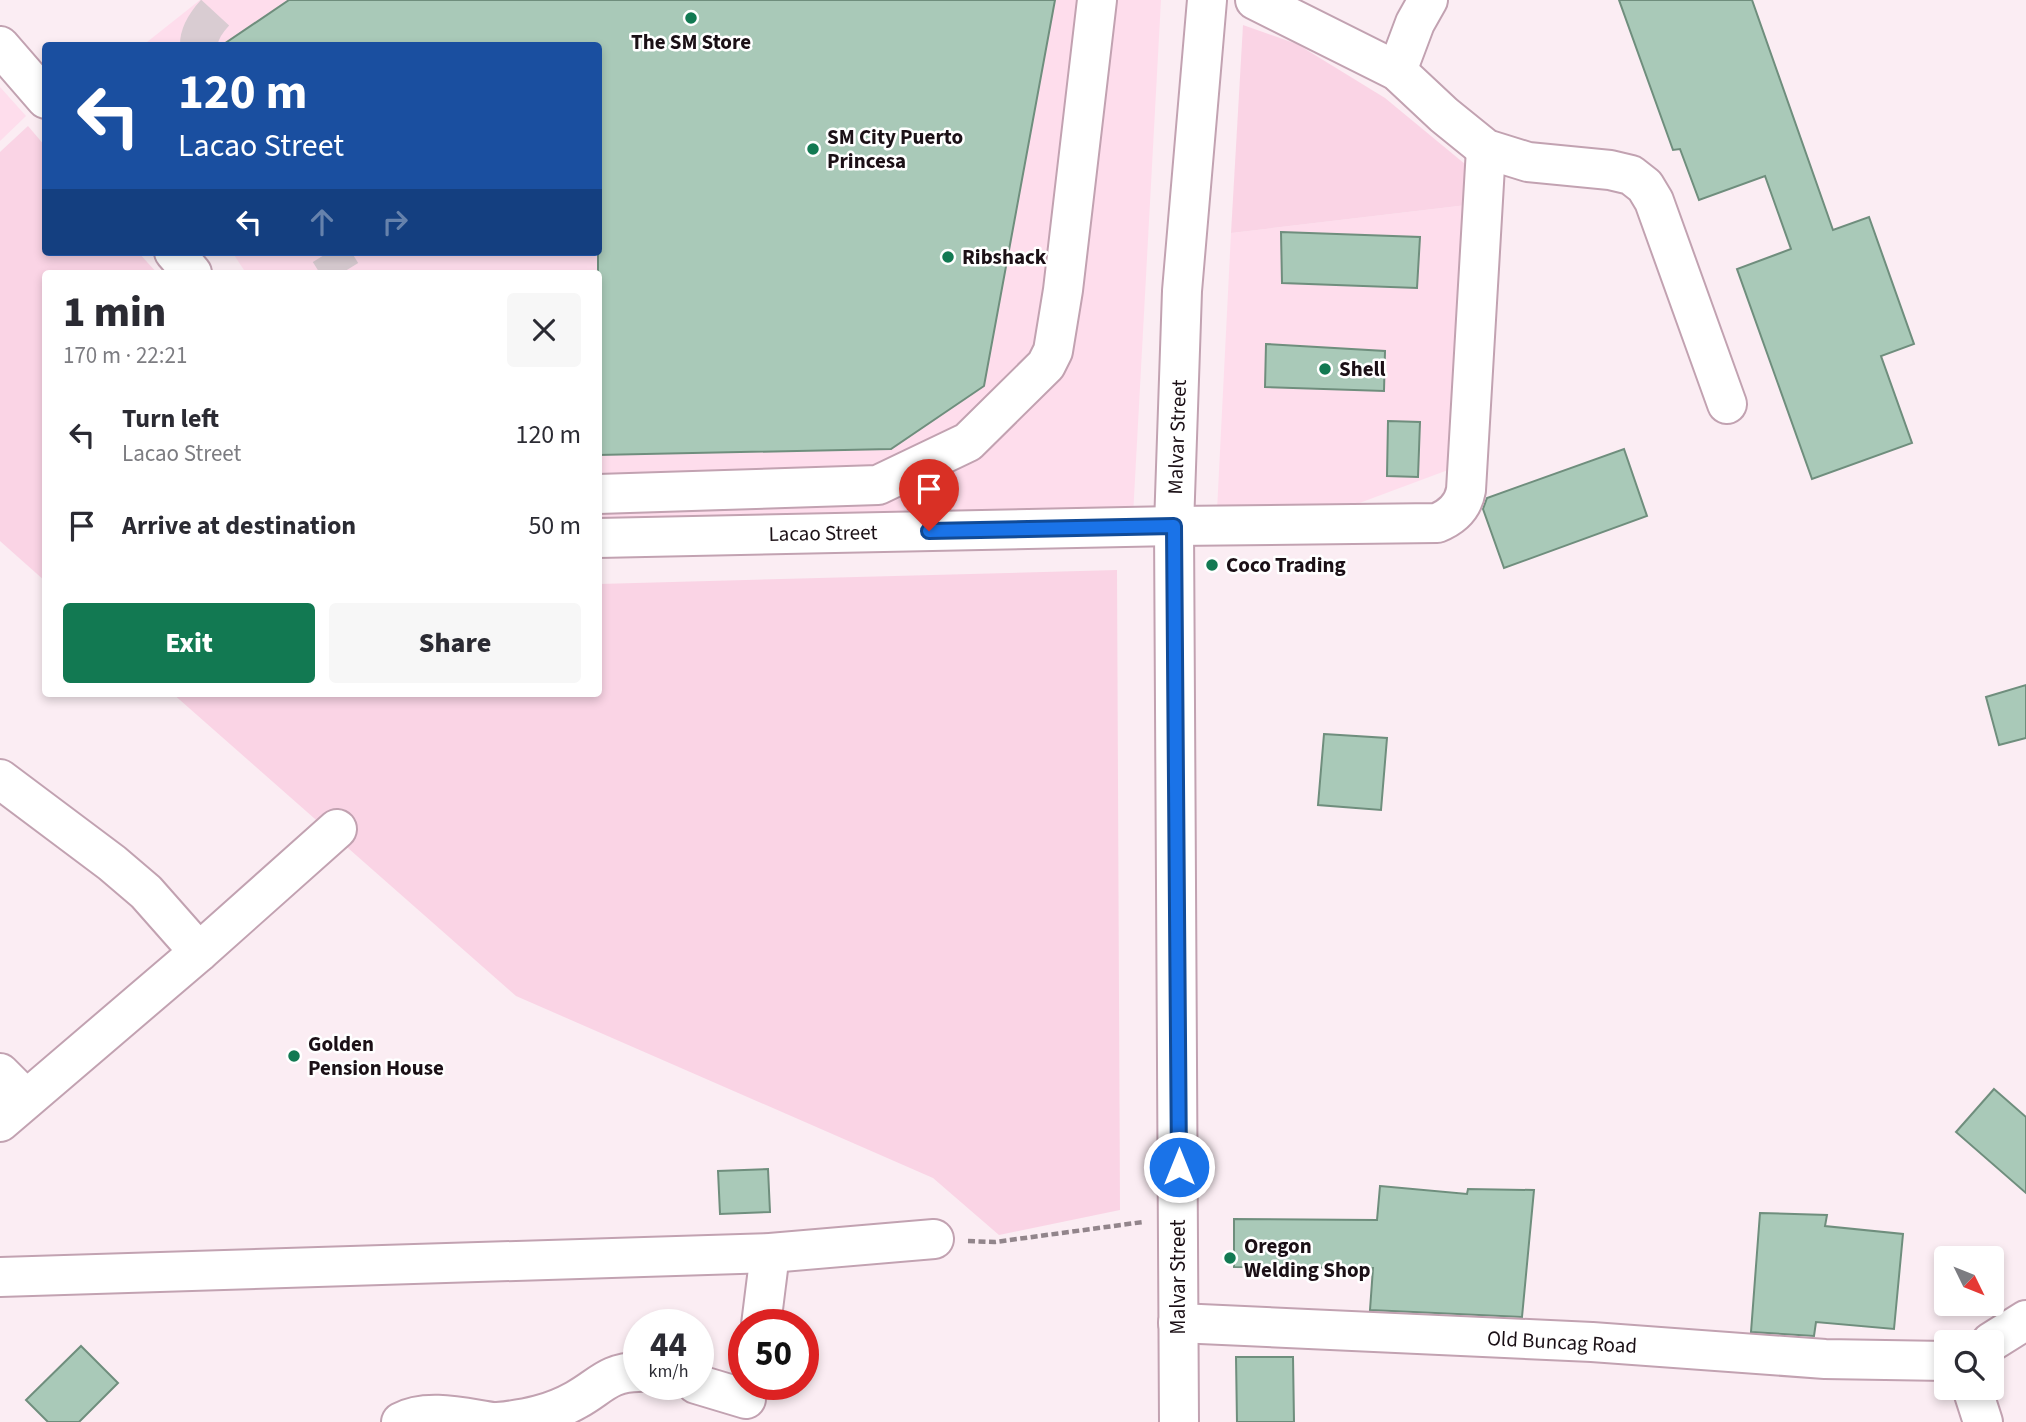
<!DOCTYPE html>
<meta charset="utf-8">
<style>
:root{--surface:#fff;--page:#f7f7f7;--text:#2b2b33;--muted:#7c7c81;--accent:#127952}
body{margin:0;font-family:"Source Sans 3",sans-serif;background:var(--page);color:var(--text);height:100vh;display:flex;flex-direction:column;font-size:26px;white-space:nowrap}
*{box-sizing:border-box;margin:0}
p{font-size:23px;color:var(--muted)}
.icon{flex:none;width:38px;height:38px;fill:none;stroke:currentColor;stroke-width:2;stroke-linecap:round;stroke-linejoin:round}
.map{position:relative;flex:1;overflow:hidden}
.sheet{position:absolute;left:42px;top:270px;width:560px;height:427px;display:flex;flex-direction:column;background:var(--surface);border-radius:7px;box-shadow:0 4px 10px #0003}
.sheet>*{flex:none}
.top-card{position:absolute;left:42px;top:42px;width:560px;height:214px;border-radius:7px;box-shadow:0 4px 10px #0003;background:#1a4fa0;color:#fff;overflow:hidden}
.needle{width:46px;rotate:133deg}
.buttons{position:absolute;left:1934px;top:1246px;display:grid;gap:14px}
.buttons a{display:grid;place-items:center;width:70px;height:70px;border-radius:7px;background:var(--surface);box-shadow:0 4px 10px #0003;font-size:35px}
.speed{position:absolute;left:623px;top:1309px;display:flex;gap:14px;font-size:35px;font-weight:700;text-align:center}
.speed>*{display:grid;place-content:center;width:91px;height:91px;border-radius:50%;background:var(--surface);box-shadow:0 4px 10px #0003;line-height:1}
.speed small{font-size:18px;font-weight:400}
.speed .limit{border:10px solid #d22;background:#fff;color:#111}
.pin{position:absolute;display:grid;place-items:center;width:60px;height:60px;color:#fff;margin:-72px -30px;border-radius:50% 50% 50% 0;rotate:-45deg;box-shadow:0 0 7px #0007}
.pin .icon{rotate:45deg}
.me{position:absolute;width:77px;margin:-38px;rotate:0deg;stroke-linejoin:round;filter:drop-shadow(0 0 5px #0008)}
.turn{display:flex;align-items:center;gap:24px;height:147px;padding:0 21px;font-size:32px}
.turn .icon{width:91px;height:91px;stroke-width:2.5}
.turn b{display:block;font-size:49px;line-height:60px}
.lanes{display:flex;align-items:center;height:66px;padding:0 21px;background:#0003;justify-content:center;gap:35px;direction:ltr}
.lanes .off{opacity:.35}
.round{display:grid;place-items:center;flex:none;width:74px;height:74px;border-radius:7px;background:var(--page)}
.head{display:flex;align-items:center;justify-content:space-between;height:119px;padding:0 21px}
h1{font-size:42px;font-weight:800;line-height:52px}
.action{display:flex;gap:14px;margin-top:auto;padding:14px 21px}
.action a{flex:1;height:80px;border-radius:7px;background:var(--accent);color:#fff;font-size:28px;font-weight:800;line-height:80px;text-align:center}
.action a+a{background:var(--page);color:var(--text)}
ul{padding:0;list-style:none}
li{display:flex;align-items:center;gap:21px;height:91px;padding:0 21px}
li div{flex:1}
li b{display:block;font-size:26px}
li em{font-style:normal}
.map>svg:first-child{display:block}
.built{fill:#feddec}
.green{fill:#fad4e5}
.building{fill:#a9c9b8;stroke:#6f8e7d;stroke-width:2}
.lines{fill:none;stroke-linecap:round;stroke-linejoin:round}
.minor-tunnel{stroke:#d9ccd2;stroke-width:38;stroke-dasharray:38 19;stroke-linecap:butt}
.minor-casing{stroke:#c2a2b1;stroke-width:42}
.major-casing{stroke:#c2a2b1;stroke-width:42}
.path{stroke:#92858b;stroke-width:4.5;stroke-dasharray:7 3.5;stroke-linecap:butt}
.minor{stroke:#fff;stroke-width:38}
.major{stroke:#fff;stroke-width:38}
.route-casing{stroke:#114b97;stroke-width:18}
.route{stroke:#1a73e8;stroke-width:12}
.poi-dot{fill:#127952;stroke:#fff;stroke-width:2.5}
.labels{text-anchor:middle;dominant-baseline:central;stroke-width:5;stroke-linejoin:round;paint-order:stroke}
.poi-label{font-size:21px;font-weight:bold;fill:#1b1016;stroke:#fff;text-anchor:start}
.street-label{font-size:21px;fill:#1b1016;stroke:#fff}
</style>
<div class="map">
<svg width="2026" height="1422" viewBox="0 0 2026 1422">
<rect width="100%" height="100%" fill="#fbedf3"/>
<g class="built">
<path d="M200,0H1161L1133,516L911,519L599,517L598,273H246L232,252H598V46H142Z"/>
<path d="M0,87L26,116L0,141Z"/>
<path d="M1467,205L1456,467L1330,514L1217,511L1231,233Z"/>
</g>
<g class="green">
<path d="M1243,25L1297,44L1385,98L1471,169L1467,205L1231,233Z"/>
<path d="M28,126L45,146L46,252H138L157,273H46L45,581L0,541V152Z"/>
<path d="M1117,570L1120,1210L999,1235L933,1178L516,996L172,693H598L599,584Z"/>
</g>
<g class="building">
<path d="M289,0H1055L984,386L891,449L598,455V46H221Z"/>
<path d="M1619,0H1752L1833,230L1869,217L1914,344L1881,356L1912,443L1812,479L1737,269L1791,249L1765,176L1699,200L1680,149L1673,150Z"/>
<path d="M1281,232L1420,237L1417,288L1282,283Z"/>
<path d="M1266,344L1385,351L1384,391L1265,387Z"/>
<path d="M1388,421L1420,422L1418,477L1387,476Z"/>
<path d="M1624,449L1647,516L1504,568L1483,509L1487,498Z"/>
<path d="M2026,685V738L1999,745L1986,697Z"/>
<path d="M1324,734L1387,738L1381,810L1318,805Z"/>
<path d="M1994,1089L2026,1117V1193L1956,1132Z"/>
<path d="M768,1169L770,1212L720,1214L718,1171Z"/>
<path d="M1380,1186L1467,1194L1468,1189L1534,1190L1522,1317L1370,1310L1373,1268L1234,1267V1219L1377,1220Z"/>
<path d="M1760,1213L1827,1215L1825,1226L1903,1234L1894,1329L1816,1322L1814,1336L1751,1332Z"/>
<path d="M81,1346L118,1383L79,1422H48L26,1400Z"/>
<path d="M1236,1357H1293L1294,1422H1237Z"/>
</g>
<g class="lines">
<g class="minor-tunnel">
<path d="M199,46C198,28 216,11 228,0"/>
<path d="M329,252L342,273"/>
</g>
<g class="minor-casing">
<g id="minor">
<path d="M1255,0L1397,71L1444,115L1486,149L1528,162L1610,170L1631,175L1645,186L1654,201L1727,404"/>
<path d="M0,46L46,99"/>
<path d="M1397,71L1415,23L1428,0"/>
<path d="M174,252L192,273"/>
<path d="M598,494L878,485L968,442L1046,365L1053,351L1063,290L1097,0"/>
<path d="M598,538L1174,526L1437,523C1452,517 1463,507 1466,490L1486,149"/>
<path d="M0,779L112,863L146,892L199,952"/>
<path d="M0,1073L26,1099"/>
<path d="M0,1122L199,952L337,829"/>
<path d="M0,1277L770,1253L934,1239"/>
<path d="M1178,1323L1592,1342L1825,1359L1946,1361"/>
<path d="M761,1325L770,1253"/>
<path d="M1991,1342L2026,1320"/>
<path d="M696,1384L746,1399"/>
<path d="M1972,1388L1983,1422"/>
<path d="M401,1422C427,1408 465,1418 493,1422"/>
<path d="M498,1422C527,1419 551,1414 576,1400C600,1387 608,1372 639,1372"/>
</g>
</g>
<g class="major-casing">
<path id="major" d="M1179,1422L1174,526L1182,291L1207,0"/>
</g>
<path class="path" d="M968,1241L995,1242L1143,1222"/>
<use href="#minor" class="minor"/>
<use href="#major" class="major"/>
</g>
<g class="lines">
<g class="route-casing">
<path id="route" d="M929,531L1174,526L1179,1167"/>
</g>
<use href="#route" class="route"/>
</g>
<g class="poi-dot">
<circle cx="691" cy="18" r="7"/>
<circle cx="813" cy="149" r="7"/>
<circle cx="948" cy="257" r="7"/>
<circle cx="1325" cy="369" r="7"/>
<circle cx="1212" cy="565" r="7"/>
<circle cx="294" cy="1056" r="7"/>
<circle cx="1230" cy="1258" r="7"/>
</g>
<g class="labels">
<g class="poi-label">
<text x="691" y="42" text-anchor="middle">The SM Store</text>
<text x="827" y="137">SM City Puerto<tspan x="827" dy="24">Princesa</tspan></text>
<text x="962" y="257">Ribshack</text>
<text x="1339" y="369">Shell</text>
<text x="1226" y="565">Coco Trading</text>
<text x="308" y="1044">Golden<tspan x="308" dy="24">Pension House</tspan></text>
<text x="1244" y="1246">Oregon<tspan x="1244" dy="24">Welding Shop</tspan></text>
</g>
<g class="street-label">
<text transform="translate(1177 437) rotate(-88)">Malvar Street</text>
<text transform="translate(823 533) rotate(-1)">Lacao Street</text>
<text transform="translate(1178 1277) rotate(-90)">Malvar Street</text>
<text transform="translate(1562 1342) rotate(3)">Old Buncag Road</text>
</g>
</g>
</svg>
<div class="buttons">
<a><svg class="needle" viewBox="-14 -14 28 28"><path d="M0-13l5 13h-10z" fill="#e53935"/><path d="M0 13l5-13h-10z" fill="#7c7c81"/></svg></a>
<a><svg class="icon" aria-label="search" viewBox="0 0 24 24"><circle cx="10" cy="10" r="6"/><path d="M15 15l6 6"/></svg></a>
</div>
<div class="speed"><div>44<small>km/h</small></div><div class="limit">50</div></div>
<div class="pin" style="left:929px;top:531px;background:#d93025"><svg class="icon" aria-label="arrive" viewBox="0 0 24 24"><path d="M6 21V4h12l-3 4 3 4H6"/></svg></div>
<svg class="me" style="left:1179px;top:1167px" viewBox="-20 -20 40 40"><circle r="17" fill="#1a73e8" stroke="#fff" stroke-width="3"/><path d="M0-11L8 9 0 5-8 9z" fill="#fff"/></svg>
<div class="top-card">
<div class="turn"><svg class="icon" aria-label="left" viewBox="0 0 24 24"><path d="M17 20v-9H6M10 6l-5 5 5 5"/></svg><div><b>120 m</b>Lacao Street</div></div>
<div class="lanes"><svg class="icon" aria-label="left" viewBox="0 0 24 24"><path d="M17 20v-9H6M10 6l-5 5 5 5"/></svg><svg class="icon off" aria-label="ahead" viewBox="0 0 24 24"><path d="M12 20V5M6 11l6-6 6 6"/></svg><svg class="icon off" aria-label="right" viewBox="0 0 24 24"><path d="M7 20v-9h11M14 6l5 5-5 5"/></svg></div>
</div>
<section class="sheet">
<div class="head"><div><h1>1 min</h1><p>170 m · 22:21</p></div><a class="round"><svg class="icon" aria-label="close" viewBox="0 0 24 24"><path d="M6 6l12 12M18 6L6 18"/></svg></a></div>
<ul>
<li><svg class="icon" aria-label="left" viewBox="0 0 24 24"><path d="M17 20v-9H6M10 6l-5 5 5 5"/></svg><div><b>Turn left</b><p>Lacao Street</p></div><em>120 m</em></li>
<li><svg class="icon" aria-label="arrive" viewBox="0 0 24 24"><path d="M6 21V4h12l-3 4 3 4H6"/></svg><div><b>Arrive at destination</b></div><em>50 m</em></li>
</ul>
<div class="action"><a>Exit</a><a>Share</a></div>
</section>
</div>
